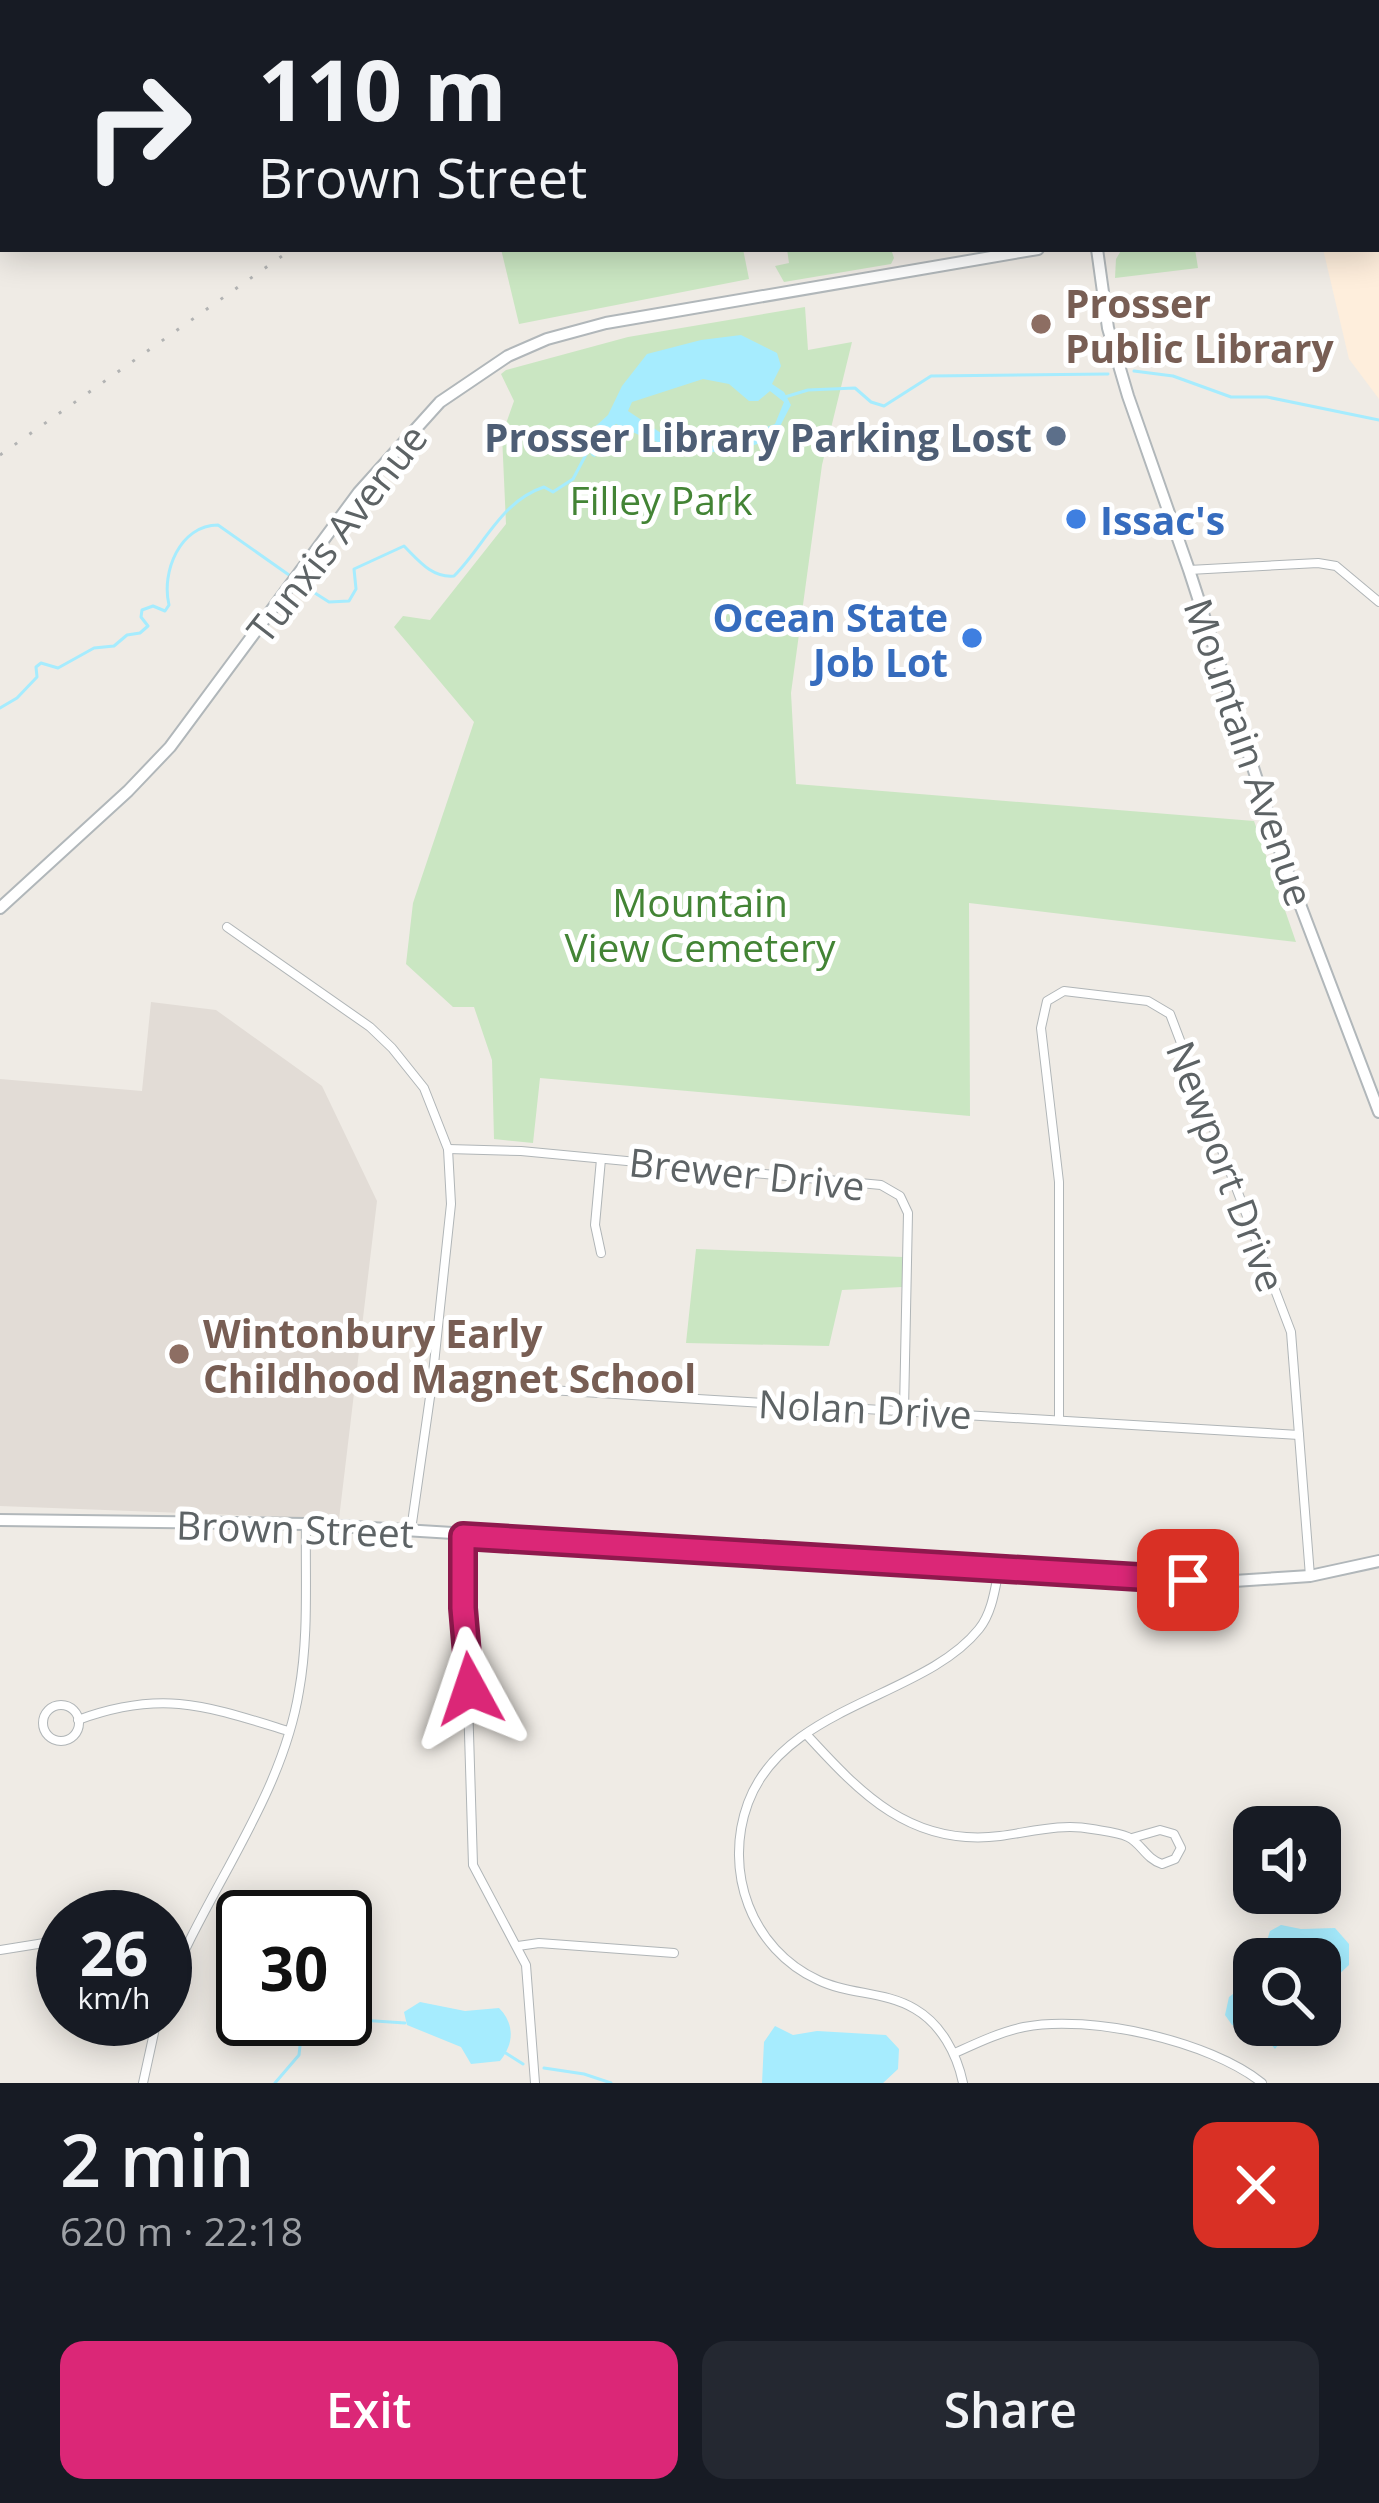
<!DOCTYPE html>
<meta charset="utf-8">
<style>
:root{--surface:#171b24;--page:#242831;--text:#f1f3f6;--muted:#9ea1a6;--accent:#db2777}
body{margin:0;font-family:"Open Sans",sans-serif;background:var(--page);color:var(--text);height:100vh;display:flex;flex-direction:column;font-size:45px;white-space:nowrap}
*{box-sizing:border-box;margin:0}
p{font-size:39px;color:var(--muted)}
.icon{flex:none;width:66px;height:66px;fill:none;stroke:currentColor;stroke-width:2;stroke-linecap:round;stroke-linejoin:round}
.map{position:relative;height:2083px;overflow:hidden}
.drawer{display:flex;flex-direction:column;background:var(--surface);flex:1}
.drawer>*{flex:none}
.top-card{position:absolute;left:0px;top:0px;width:1380px;height:252px;box-shadow:0 6px 30px #0003;background:#171b24;color:var(--text);overflow:hidden}
.fabs{position:absolute;left:1233px;top:1806px;display:grid;gap:24px}
.fabs a{display:grid;place-items:center;width:108px;height:108px;border-radius:24px;background:var(--surface);box-shadow:0 6px 30px #0003;font-size:60px}
.speed{position:absolute;left:36px;top:1890px;display:flex;gap:24px;font-size:60px;font-weight:700;text-align:center}
.speed>*{display:grid;place-content:center;width:156px;height:156px;border-radius:50%;background:var(--surface);box-shadow:0 6px 30px #0003;line-height:1}
.speed small{font-size:30px;font-weight:400}
.speed .limit{border:6px solid #111;border-radius:18px;background:#fff;color:#111}
.pin{position:absolute;display:grid;place-items:center;width:102px;height:102px;color:#fff;margin:-51px;border-radius:24px;box-shadow:0 6px 18px #0006}
.me{position:absolute;width:132px;margin:-66px;rotate:355deg;stroke-linejoin:round;filter:drop-shadow(0 0 9px #0008)}
.turn{display:flex;align-items:center;gap:42px;height:252px;padding:0 60px;font-size:54px}
.turn .icon{width:156px;height:156px;stroke-width:2.5}
.turn b{display:block;font-size:84px;line-height:102px}
.round{display:grid;place-items:center;flex:none;width:126px;height:126px;border-radius:24px;background:var(--page)}
.overview{display:flex;align-items:center;justify-content:space-between;height:204px;padding:0 60px}
h1{font-size:72px;font-weight:600;line-height:90px}
.action{display:flex;gap:24px;margin-top:auto;padding:24px 60px}
.action a{flex:1;height:138px;border-radius:24px;background:var(--accent);color:#fff;font-size:48px;font-weight:600;line-height:138px;text-align:center}
.action a+a{background:var(--page);color:var(--text)}
.map>svg:first-child{display:block}
.commercial{fill:#feeedc}
.education{fill:#e2dcd6}
.green{fill:#cae6c2}
.water{fill:#a6ecfe;fill-rule:evenodd}
.lines{fill:none;stroke-linecap:round;stroke-linejoin:round}
.stream{stroke:#a6ecfe;stroke-width:3}
.street-casing{stroke:#b0b5b7;stroke-width:10}
.secondary-casing{stroke:#b1b7ba;stroke-width:14}
.street{stroke:#fff;stroke-width:8}
.secondary{stroke:#fff;stroke-width:10}
.rail{stroke:#b2b3b3;stroke-width:3;stroke-dasharray:3 15;stroke-linecap:butt}
.route-casing{stroke:#8e194d;stroke-width:30}
.route{stroke:#db2777;stroke-width:21}
.education-dot{fill:#8d6e63;stroke:#fff;stroke-width:4.5}
.service-dot{fill:#5c6f8a;stroke:#fff;stroke-width:4.5}
.shop-dot{fill:#3f7fe0;stroke:#fff;stroke-width:4.5}
.labels{text-anchor:middle;dominant-baseline:central;stroke-width:10;stroke-linejoin:round;paint-order:stroke}
.education-label{font-size:39px;font-weight:bold;fill:#785e54;stroke:#fff;text-anchor:start}
.service-label{font-size:39px;font-weight:bold;fill:#4e5e75;stroke:#fff;text-anchor:end}
.park-label{font-size:39px;fill:#438435;stroke:#fff}
.shop-label{font-size:39px;font-weight:bold;fill:#366cbe;stroke:#fff;text-anchor:start}
.street-label{font-size:39px;fill:#5d6365;stroke:#fff}
</style>
<div class="map">
<svg width="1379" height="2083" viewBox="0 0 1379 2083">
<rect width="100%" height="100%" fill="#efebe5"/>
<path class="commercial" d="M1377,188H1379V399L1349,359L1323,249H1377Z"/>
<path class="education" d="M151,1002L216,1010L322,1086L377,1201L339,1519L0,1506V1079L142,1091Z"/>
<g class="green">
<path d="M501,249H743L749,279L519,324Z"/>
<path d="M787,249H891L894,258L891,264L784,282L775,266L789,263Z"/>
<path d="M1122,249H1195L1198,268L1115,278L1116,259Z"/>
<path d="M805,307L808,350L852,342L822,465L791,693L796,784L1254,821L1296,942L969,903L970,1116L540,1078L533,1143L494,1139L492,1060L474,1007H453L406,964L413,903L474,722L394,627L403,616L430,620L506,524L502,435L514,401L501,374L506,370L628,337Z"/>
<path d="M696,1249L903,1257L902,1287L842,1290L829,1346L686,1343Z"/>
</g>
<g class="water">
<path d="M741,335L777,353L781,366L772,384L784,392L791,405L775,436C719,465 668,451 616,424L606,432L595,457L592,456L587,448L588,433L608,415L622,386L647,354L701,340ZM703,379L729,384L749,401H758L770,391L784,402L775,424L716,446H695L670,439L628,411L632,402Z"/>
<path d="M1281,1925L1301,1929L1335,1928L1349,1944V1965L1320,1992V1959H1261L1270,1931Z"/>
<path d="M1254,1978V2025H1294L1275,2049L1263,2035L1232,2025L1225,2015L1229,1997Z"/>
<path d="M420,2002L465,2011L499,2008C515,2024 514,2044 500,2061L471,2064L461,2047L407,2025L404,2012Z"/>
<path d="M775,2026L793,2035L817,2031L886,2035L899,2049L898,2069L883,2083H762L764,2042Z"/>
</g>
<g class="lines">
<g class="stream">
<path d="M1134,371L1173,376L1231,397H1267L1379,420"/>
<path d="M785,397L808,390L855,388L871,402L884,406L931,376L1108,374"/>
<path d="M296,581L329,602L349,601L356,589L354,569L404,546C419,561 432,578 454,576C484,546 501,501 544,487L553,492L573,479L590,447"/>
<path d="M0,708L17,698L37,677L36,667L41,663L58,668L94,648L114,646L127,635L140,633L148,626L141,617L142,610L153,606L165,611L169,605C161,572 180,525 218,525L289,575"/>
<path d="M345,2012L360,2020L405,2023"/>
<path d="M504,2052L523,2064"/>
<path d="M544,2068L584,2074L611,2083"/>
<path d="M275,2083L299,2055L302,2028L313,2019"/>
</g>
<g class="street-casing">
<g id="street">
<path d="M1189,570L1318,563L1336,566L1379,602"/>
<path d="M227,927L370,1027L392,1048L424,1088L448,1149L451,1204L432,1383L411,1530"/>
<path d="M448,1149L521,1151L881,1185L900,1196L908,1213L904,1410"/>
<path d="M601,1159L595,1225L601,1253"/>
<path d="M432,1383L1299,1435"/>
<path d="M1059,1418V1182L1041,1028L1047,1001L1064,991L1148,1001L1170,1014L1291,1332L1310,1576"/>
<path d="M463,1536L473,1865L526,1965L535,2083"/>
<circle cx="61" cy="1723" r="18"/>
<path d="M78,1720C162,1689 207,1706 288,1731"/>
<path d="M806,1734C861,1794 911,1847 1000,1836C1031,1832 1061,1823 1092,1829C1103,1831 1117,1832 1128,1837C1141,1843 1146,1859 1162,1864L1175,1859L1181,1848L1174,1834L1160,1830L1132,1838"/>
<path d="M518,1946L539,1943L674,1953"/>
<path d="M0,1950L63,1940"/>
<path d="M165,1996C204,1893 281,1801 299,1691C309,1636 305,1579 306,1524"/>
<path d="M955,2053C977,2043 1000,2032 1024,2027C1090,2014 1210,2041 1262,2083"/>
<path d="M143,2083L157,2019"/>
<path d="M963,2083C957,2054 941,2024 915,2009C885,1991 849,1995 818,1980C751,1949 723,1871 748,1803C784,1705 924,1698 979,1629C992,1613 995,1589 999,1569"/>
</g>
</g>
<g class="secondary-casing">
<g id="secondary">
<path d="M814,0L815,3"/>
<path d="M1171,3L1172,0"/>
<path d="M1377,175H1379"/>
<path d="M1097,249L1108,328L1128,396L1189,570L1282,857L1379,1112"/>
<path d="M0,908L128,791L170,747L359,492L440,402L508,356L547,339L606,323L1038,249"/>
<path d="M0,1520L306,1524L1234,1581L1310,1576L1379,1561"/>
</g>
</g>
<use href="#street" class="street"/>
<use href="#secondary" class="secondary"/>
<g class="rail">
<path d="M632,3L636,0"/>
<path d="M0,455L292,249"/>
</g>
</g>
<g class="lines">
<g class="route-casing">
<path id="route" d="M470,1689L463,1608V1536L1188,1580"/>
</g>
<use href="#route" class="route"/>
</g>
<g class="education-dot">
<circle cx="1041" cy="324" r="12"/>
<circle cx="179" cy="1354" r="12"/>
</g>
<circle class="service-dot" cx="1056" cy="436" r="12"/>
<g class="shop-dot">
<circle cx="1076" cy="519" r="12"/>
<circle cx="972" cy="638" r="12"/>
</g>
<g class="labels">
<g class="education-label">
<text x="1065" y="302">Prosser<tspan x="1065" dy="45">Public Library</tspan></text>
<text x="203" y="1332">Wintonbury Early<tspan x="203" dy="45">Childhood Magnet School</tspan></text>
</g>
<g class="service-label">
<text x="1032" y="436">Prosser Library Parking Lost</text>
</g>
<g class="park-label">
<text x="661" y="499">Filley Park</text>
<text x="700" y="901">Mountain<tspan x="700" dy="45">View Cemetery</tspan></text>
</g>
<g class="shop-label">
<text x="1100" y="519">Issac's</text>
<text x="948" y="616" text-anchor="end">Ocean State<tspan x="948" dy="45">Job Lot</tspan></text>
</g>
<g class="street-label">
<text transform="translate(336 533) rotate(-52)">Tunxis Avenue</text>
<text transform="translate(1250 752) rotate(71)">Mountain Avenue</text>
<text transform="translate(1227 1166) rotate(69)">Newport Drive</text>
<text transform="translate(747 1173) rotate(6)">Brewer Drive</text>
<text transform="translate(865 1408) rotate(3)">Nolan Drive</text>
<text transform="translate(295 1528) rotate(2)">Brown Street</text>
</g>
</g>
</svg>
<div class="fabs">
<a><svg class="icon" aria-label="sound" viewBox="0 0 24 24"><path d="M4 9h4l5-4v14l-5-4H4zM17 9q2 3 0 6"/></svg></a>
<a><svg class="icon" aria-label="search" viewBox="0 0 24 24"><circle cx="10" cy="10" r="6"/><path d="M15 15l6 6"/></svg></a>
</div>
<div class="speed"><div>26<small>km/h</small></div><div class="limit">30</div></div>
<div class="pin" style="left:1188px;top:1580px;background:#d93025"><svg class="icon" aria-label="arrive" viewBox="0 0 24 24"><path d="M6 21V4h12l-3 4 3 4H6"/></svg></div>
<svg class="me" style="left:470px;top:1689px" viewBox="-20 -20 40 40"><path d="M0-17L14 15 0 8-14 15z" fill="#db2777" stroke="#fff" stroke-width="4"/></svg>
<div class="top-card">
<div class="turn"><svg class="icon" aria-label="right" viewBox="0 0 24 24"><path d="M7 20v-9h11M14 6l5 5-5 5"/></svg><div><b>110 m</b>Brown Street</div></div>
</div>
</div>
<section class="drawer">
<div class="overview"><div><h1>2 min</h1><p>620 m · 22:18</p></div><a class="round" style="background:#d93025;color:#fff"><svg class="icon" aria-label="close" viewBox="0 0 24 24"><path d="M6 6l12 12M18 6L6 18"/></svg></a></div>
<div class="action"><a>Exit</a><a>Share</a></div>
</section>
